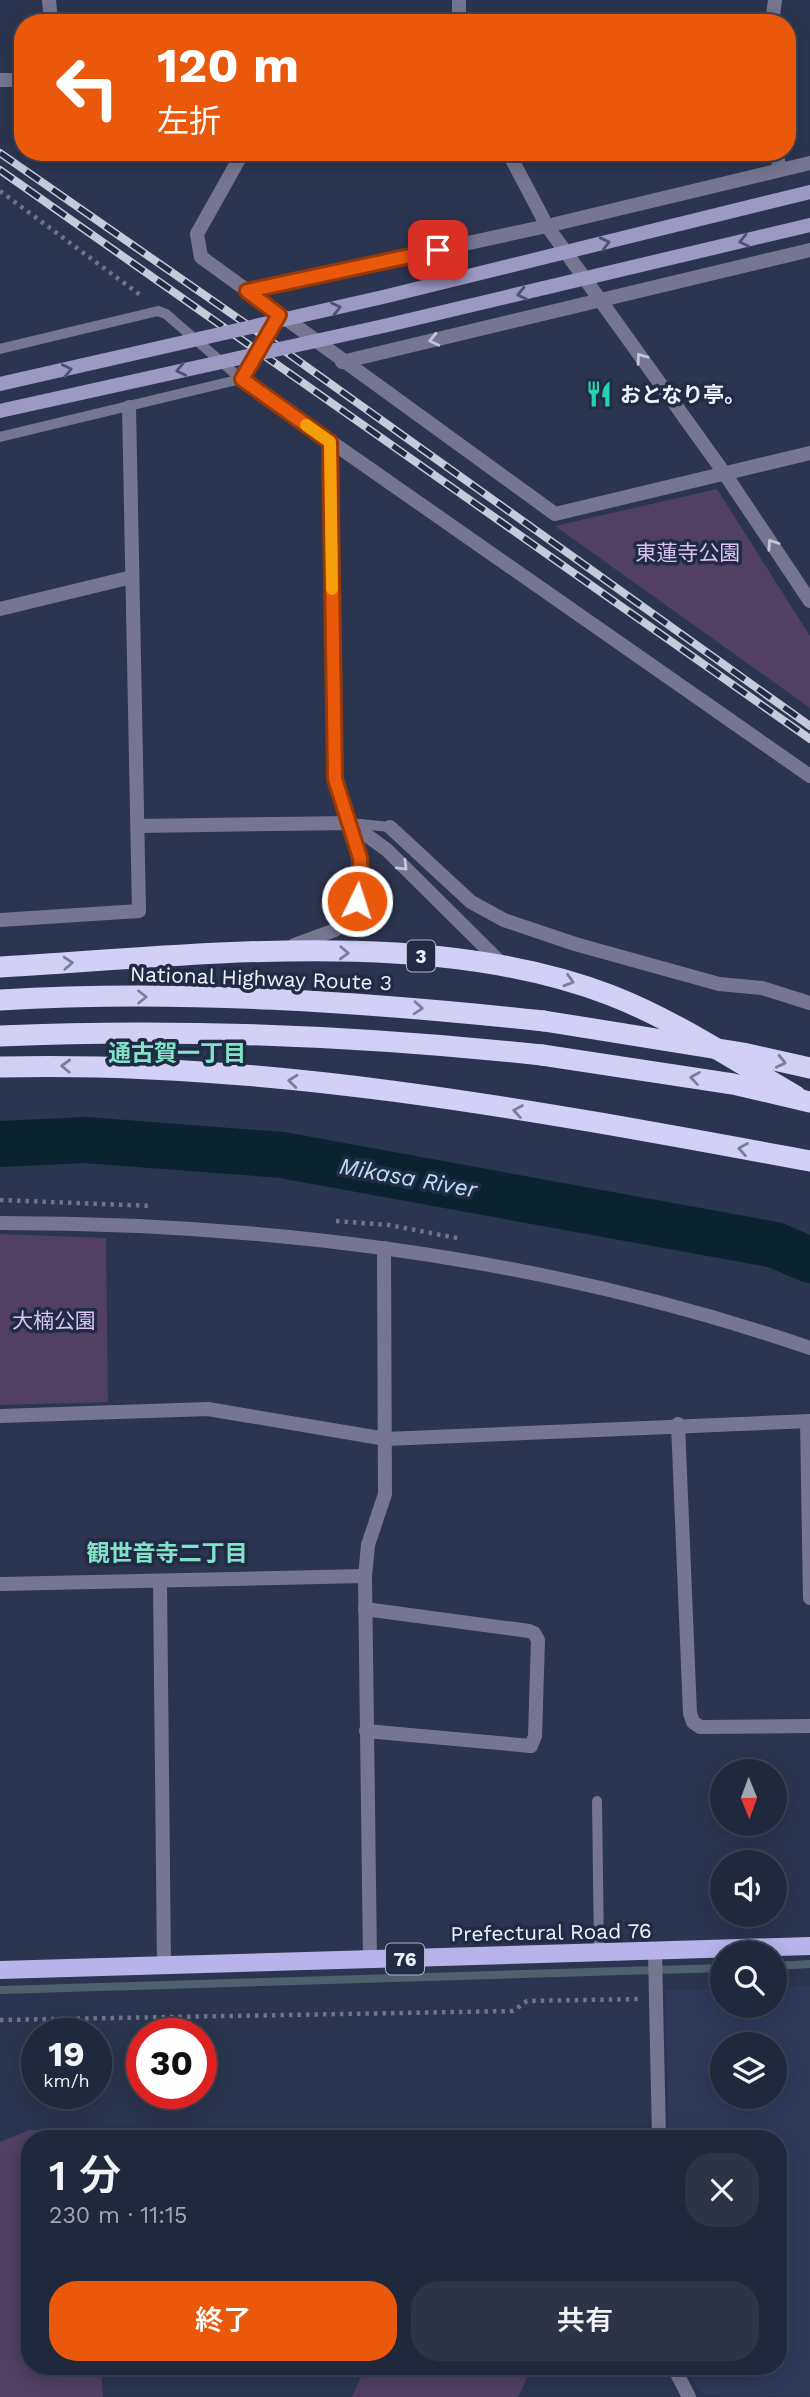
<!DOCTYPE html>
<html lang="ja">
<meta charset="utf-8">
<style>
:root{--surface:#20283b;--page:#2d3446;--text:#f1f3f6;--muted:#a2a6af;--line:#3d4455;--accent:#ea580c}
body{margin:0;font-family:"Work Sans","Noto Sans JP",sans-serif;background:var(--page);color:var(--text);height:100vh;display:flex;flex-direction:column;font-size:26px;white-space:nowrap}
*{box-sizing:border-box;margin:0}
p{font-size:23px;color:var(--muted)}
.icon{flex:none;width:38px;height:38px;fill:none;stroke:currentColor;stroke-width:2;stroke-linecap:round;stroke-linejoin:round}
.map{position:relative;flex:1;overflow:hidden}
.panel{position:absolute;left:21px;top:2130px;width:766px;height:245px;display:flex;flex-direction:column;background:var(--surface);border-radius:28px;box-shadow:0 4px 18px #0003,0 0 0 2px var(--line)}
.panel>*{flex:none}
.banner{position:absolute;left:14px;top:14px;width:782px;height:147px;border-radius:28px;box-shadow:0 4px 18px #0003,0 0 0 2px var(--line);background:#ea580c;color:#fff;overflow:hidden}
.needle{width:46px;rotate:179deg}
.controls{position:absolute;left:710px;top:1759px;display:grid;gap:14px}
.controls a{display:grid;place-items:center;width:77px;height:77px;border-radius:50%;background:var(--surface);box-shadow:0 4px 18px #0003,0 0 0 2px var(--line);font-size:35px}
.speed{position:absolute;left:21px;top:2018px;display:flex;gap:14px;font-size:35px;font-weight:700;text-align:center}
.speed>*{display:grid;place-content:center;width:91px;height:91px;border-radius:50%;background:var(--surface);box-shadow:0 4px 18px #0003,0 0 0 2px var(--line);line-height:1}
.speed small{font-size:18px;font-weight:400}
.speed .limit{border:10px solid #d22;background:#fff;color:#111}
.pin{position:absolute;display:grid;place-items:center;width:60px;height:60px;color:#fff;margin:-30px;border-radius:14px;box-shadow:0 4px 10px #0006}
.me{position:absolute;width:77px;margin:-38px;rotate:4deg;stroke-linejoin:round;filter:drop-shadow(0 0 5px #0008)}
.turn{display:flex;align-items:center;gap:24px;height:147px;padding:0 28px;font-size:32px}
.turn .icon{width:91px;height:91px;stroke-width:2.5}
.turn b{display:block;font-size:49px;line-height:60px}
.round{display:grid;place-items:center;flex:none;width:74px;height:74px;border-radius:28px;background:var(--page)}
.overview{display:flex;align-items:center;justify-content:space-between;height:119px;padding:0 28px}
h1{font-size:42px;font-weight:600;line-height:52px}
.button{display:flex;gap:14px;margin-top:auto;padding:14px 28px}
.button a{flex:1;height:80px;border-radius:28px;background:var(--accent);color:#fff;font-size:28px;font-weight:600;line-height:80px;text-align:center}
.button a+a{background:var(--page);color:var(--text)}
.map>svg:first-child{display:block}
.built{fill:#2f3a5b;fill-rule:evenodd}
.green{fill:#514061}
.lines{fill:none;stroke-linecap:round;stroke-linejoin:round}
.stream{stroke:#4f616c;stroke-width:8}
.river{stroke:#0b232e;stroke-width:46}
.path{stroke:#6d7589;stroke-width:4.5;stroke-dasharray:3.5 5;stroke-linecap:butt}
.lane{stroke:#777691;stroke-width:10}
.street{stroke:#777691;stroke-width:14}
.primary{stroke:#b8b4eb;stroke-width:18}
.highway{stroke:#d3d0f8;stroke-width:21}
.rail-casing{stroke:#c6cbd9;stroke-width:8}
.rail{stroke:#222b44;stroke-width:5;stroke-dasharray:16;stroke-linecap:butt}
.secondary-bridge{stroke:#9c99c4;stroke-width:14}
.highway-bridge{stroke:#d3d0f8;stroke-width:21}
.oneway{stroke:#4d5271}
.oneway2{stroke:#c4c7d7}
.oneway3{stroke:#7a7e9e}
.route-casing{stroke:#983908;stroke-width:18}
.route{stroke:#ea580c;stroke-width:12}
.slow{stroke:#f59e0b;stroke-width:12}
.labels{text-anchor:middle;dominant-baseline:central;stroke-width:7;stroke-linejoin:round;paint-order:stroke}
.shield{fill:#222b44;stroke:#b1b6c6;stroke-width:2}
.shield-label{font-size:19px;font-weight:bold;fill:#eef2fd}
.poi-label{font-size:21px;font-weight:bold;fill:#eef2fd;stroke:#222b44;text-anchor:start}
.park-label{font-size:21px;fill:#dac2f4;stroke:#222b44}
.street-label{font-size:21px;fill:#eef2fd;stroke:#222b44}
.neighbourhood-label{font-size:23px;font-weight:bold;fill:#82e2c7;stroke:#222b44}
.water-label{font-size:23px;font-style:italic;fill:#bbe1f5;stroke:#222b44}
</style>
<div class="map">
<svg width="810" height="2397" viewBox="0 0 810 2397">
<rect width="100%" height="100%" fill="#2b354f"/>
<path class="built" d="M810,1986V2397L707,2395L697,2388L686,2366H779V2138H669L665,1990L723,1989V2006H775V1987ZM775,2044V2096H723V2044Z"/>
<g class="green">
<path d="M717,489L810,636V708L555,526Z"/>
<path d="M0,1234L106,1238L108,1402L0,1405Z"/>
<path d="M29,2130L149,2133L154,2138H30V2366H101L103,2397H0V2142Z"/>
<path d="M366,2366H533L518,2397H352Z"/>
</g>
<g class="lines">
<g class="stream">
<path d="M775,1966L810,1964"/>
<path d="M0,1990L723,1968"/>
</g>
<path class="river" d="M0,1144L85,1140L282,1155L775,1245L810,1260"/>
<g class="path">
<path d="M0,191L143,297"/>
<path d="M0,1200L153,1206"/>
<path d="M336,1221L389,1225L462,1239"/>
<path d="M0,2020L513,2011L527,2001L639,1999"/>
</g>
<g class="lane">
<path d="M0,349L158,311L166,314L241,379"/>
<path d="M0,437L241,379"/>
<path d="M350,823L390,827"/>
<path d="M597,1801L599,1953"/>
</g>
<g class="street">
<path d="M49,0L51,23"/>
<path d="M459,0V23"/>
<path d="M772,23L775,0"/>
<path d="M0,80H23"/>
<path d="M243,152L197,234L201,257L555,514L810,453"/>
<path d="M508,152L547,226L725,474L810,601"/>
<path d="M776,152L780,169"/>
<path d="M247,291L547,226L810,163"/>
<path d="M279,316L241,379L810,776"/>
<path d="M342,362L810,250"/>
<path d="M0,609L132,577"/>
<path d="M138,826L350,823L387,850L502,964"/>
<path d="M390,827L471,902L504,920L575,944L719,984L762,988L810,1003"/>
<path d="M0,920L139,911L129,407"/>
<path d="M294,945L335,930L353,911L361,887L360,858L335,779L330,442"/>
<path d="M0,1223C273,1223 551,1259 810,1348"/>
<path d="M0,1416L208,1409L386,1439L810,1421"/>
<path d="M807,1421L810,1598"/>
<path d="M678,1424L690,1713L693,1722L700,1727L810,1726"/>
<path d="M160,1581L164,1965"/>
<path d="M0,1584L365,1576"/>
<path d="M365,1609L529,1631L534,1633L538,1640L535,1736L531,1746L366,1731"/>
<path d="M655,1952L659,2138"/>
<path d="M370,1960L365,1576L368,1545L385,1494L384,1248"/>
<path d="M673,2366L689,2397"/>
</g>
<path class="primary" d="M0,1970L810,1946"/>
<g class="highway">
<path d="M0,967C191,956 429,925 610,995C675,1020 735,1061 796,1096"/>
<path d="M0,1000C181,989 365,1002 544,1021"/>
<path d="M0,1036C181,1028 362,1036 542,1055"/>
<path d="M0,1067C272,1060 544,1112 810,1161"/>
</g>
<g class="rail-casing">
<g id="rail">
<path d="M0,153L265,337L810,726"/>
<path d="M0,170L810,739"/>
</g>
</g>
<use href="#rail" class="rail"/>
<g class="secondary-bridge">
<path d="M0,384L383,297L810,192"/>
<path d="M0,411L388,325L810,225"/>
</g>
<g class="highway-bridge">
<path d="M544,1021L743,1053L810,1068"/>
<path d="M542,1055L733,1084L810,1102"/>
</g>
</g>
<defs><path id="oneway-chevron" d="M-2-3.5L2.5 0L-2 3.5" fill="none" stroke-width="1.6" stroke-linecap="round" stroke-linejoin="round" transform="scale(1.75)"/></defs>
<g class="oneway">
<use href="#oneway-chevron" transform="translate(744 241) rotate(167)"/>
<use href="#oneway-chevron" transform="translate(605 243) rotate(-14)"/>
<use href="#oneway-chevron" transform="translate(522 294) rotate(167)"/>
<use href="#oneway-chevron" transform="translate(336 308) rotate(-13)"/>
<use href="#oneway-chevron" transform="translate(67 370) rotate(-12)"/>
<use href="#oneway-chevron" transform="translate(181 370) rotate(168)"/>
</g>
<g class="oneway2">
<use href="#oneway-chevron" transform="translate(434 340) rotate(167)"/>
<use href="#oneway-chevron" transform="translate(641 358) rotate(-126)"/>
<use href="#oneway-chevron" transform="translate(772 544) rotate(-124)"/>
<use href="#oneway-chevron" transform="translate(403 866) rotate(45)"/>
</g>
<g class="oneway3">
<use href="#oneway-chevron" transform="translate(344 953) rotate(2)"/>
<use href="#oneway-chevron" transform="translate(68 963) rotate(-3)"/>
<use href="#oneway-chevron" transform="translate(569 981) rotate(17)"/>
<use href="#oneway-chevron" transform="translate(142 997)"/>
<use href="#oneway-chevron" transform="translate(418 1008) rotate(4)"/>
<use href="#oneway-chevron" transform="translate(781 1062) rotate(13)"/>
<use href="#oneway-chevron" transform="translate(66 1066) rotate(-178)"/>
<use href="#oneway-chevron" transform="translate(695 1078) rotate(-171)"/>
<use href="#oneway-chevron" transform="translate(293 1081) rotate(-174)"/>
<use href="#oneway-chevron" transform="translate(518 1111) rotate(-170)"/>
<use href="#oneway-chevron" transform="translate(743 1149) rotate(-170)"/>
</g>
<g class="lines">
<g class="route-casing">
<path id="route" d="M357,901L361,887L360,858L335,779L330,442L242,379L279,315L247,291L438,250"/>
</g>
<use href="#route" class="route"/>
<path class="slow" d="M306,425L330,442L332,589"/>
</g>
<defs>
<g id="restaurant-bare" transform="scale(2.1)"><path d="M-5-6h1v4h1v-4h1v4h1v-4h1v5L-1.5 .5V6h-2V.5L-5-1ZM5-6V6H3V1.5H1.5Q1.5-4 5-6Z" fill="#22d5af" stroke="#222b44" stroke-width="2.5" paint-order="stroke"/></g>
</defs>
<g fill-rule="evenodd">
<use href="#restaurant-bare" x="599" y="394"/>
</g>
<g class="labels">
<g class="shield">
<rect x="407" y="940.5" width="28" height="31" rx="5"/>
<rect x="386" y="1943.5" width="38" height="31" rx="5"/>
</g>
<g class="shield-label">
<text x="421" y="956">3</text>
<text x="405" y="1959">76</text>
</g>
<g class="poi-label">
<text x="620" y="394">おとなり亭。</text>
</g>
<g class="park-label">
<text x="688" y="552">東蓮寺公園</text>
<text x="54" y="1320">大楠公園</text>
</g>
<g class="street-label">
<text transform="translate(261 978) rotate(2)">National Highway Route 3</text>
<text transform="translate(551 1932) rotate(-1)">Prefectural Road 76</text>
</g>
<g class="neighbourhood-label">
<text x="177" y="1053">通古賀一丁目</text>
<text x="167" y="1553">観世音寺二丁目</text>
</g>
<g class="water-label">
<text transform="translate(408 1178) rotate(10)">Mikasa River</text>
</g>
</g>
</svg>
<div class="controls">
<a><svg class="needle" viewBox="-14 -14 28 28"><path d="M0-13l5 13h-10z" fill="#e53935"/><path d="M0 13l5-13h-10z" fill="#a2a6af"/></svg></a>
<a><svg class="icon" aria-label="sound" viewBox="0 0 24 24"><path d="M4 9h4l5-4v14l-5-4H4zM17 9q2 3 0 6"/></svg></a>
<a><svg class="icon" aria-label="search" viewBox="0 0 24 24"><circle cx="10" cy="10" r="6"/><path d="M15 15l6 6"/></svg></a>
<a><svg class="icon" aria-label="layers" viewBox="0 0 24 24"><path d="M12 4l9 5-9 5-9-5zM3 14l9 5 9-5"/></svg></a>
</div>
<div class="speed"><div>19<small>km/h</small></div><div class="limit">30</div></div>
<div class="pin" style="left:438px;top:250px;background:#d93025"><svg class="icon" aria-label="arrive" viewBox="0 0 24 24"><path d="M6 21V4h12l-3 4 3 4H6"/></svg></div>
<svg class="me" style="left:357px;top:901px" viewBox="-20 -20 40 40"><circle r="17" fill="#ea580c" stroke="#fff" stroke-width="3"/><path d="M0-11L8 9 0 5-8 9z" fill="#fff"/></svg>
<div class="banner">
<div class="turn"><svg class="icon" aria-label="left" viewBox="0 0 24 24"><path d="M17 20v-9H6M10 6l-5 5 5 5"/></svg><div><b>120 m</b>左折</div></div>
</div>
<section class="panel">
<div class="overview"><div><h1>1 分</h1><p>230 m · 11:15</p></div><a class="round"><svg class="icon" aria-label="close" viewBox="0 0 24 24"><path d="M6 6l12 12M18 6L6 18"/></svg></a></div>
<div class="button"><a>終了</a><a>共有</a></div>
</section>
</div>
